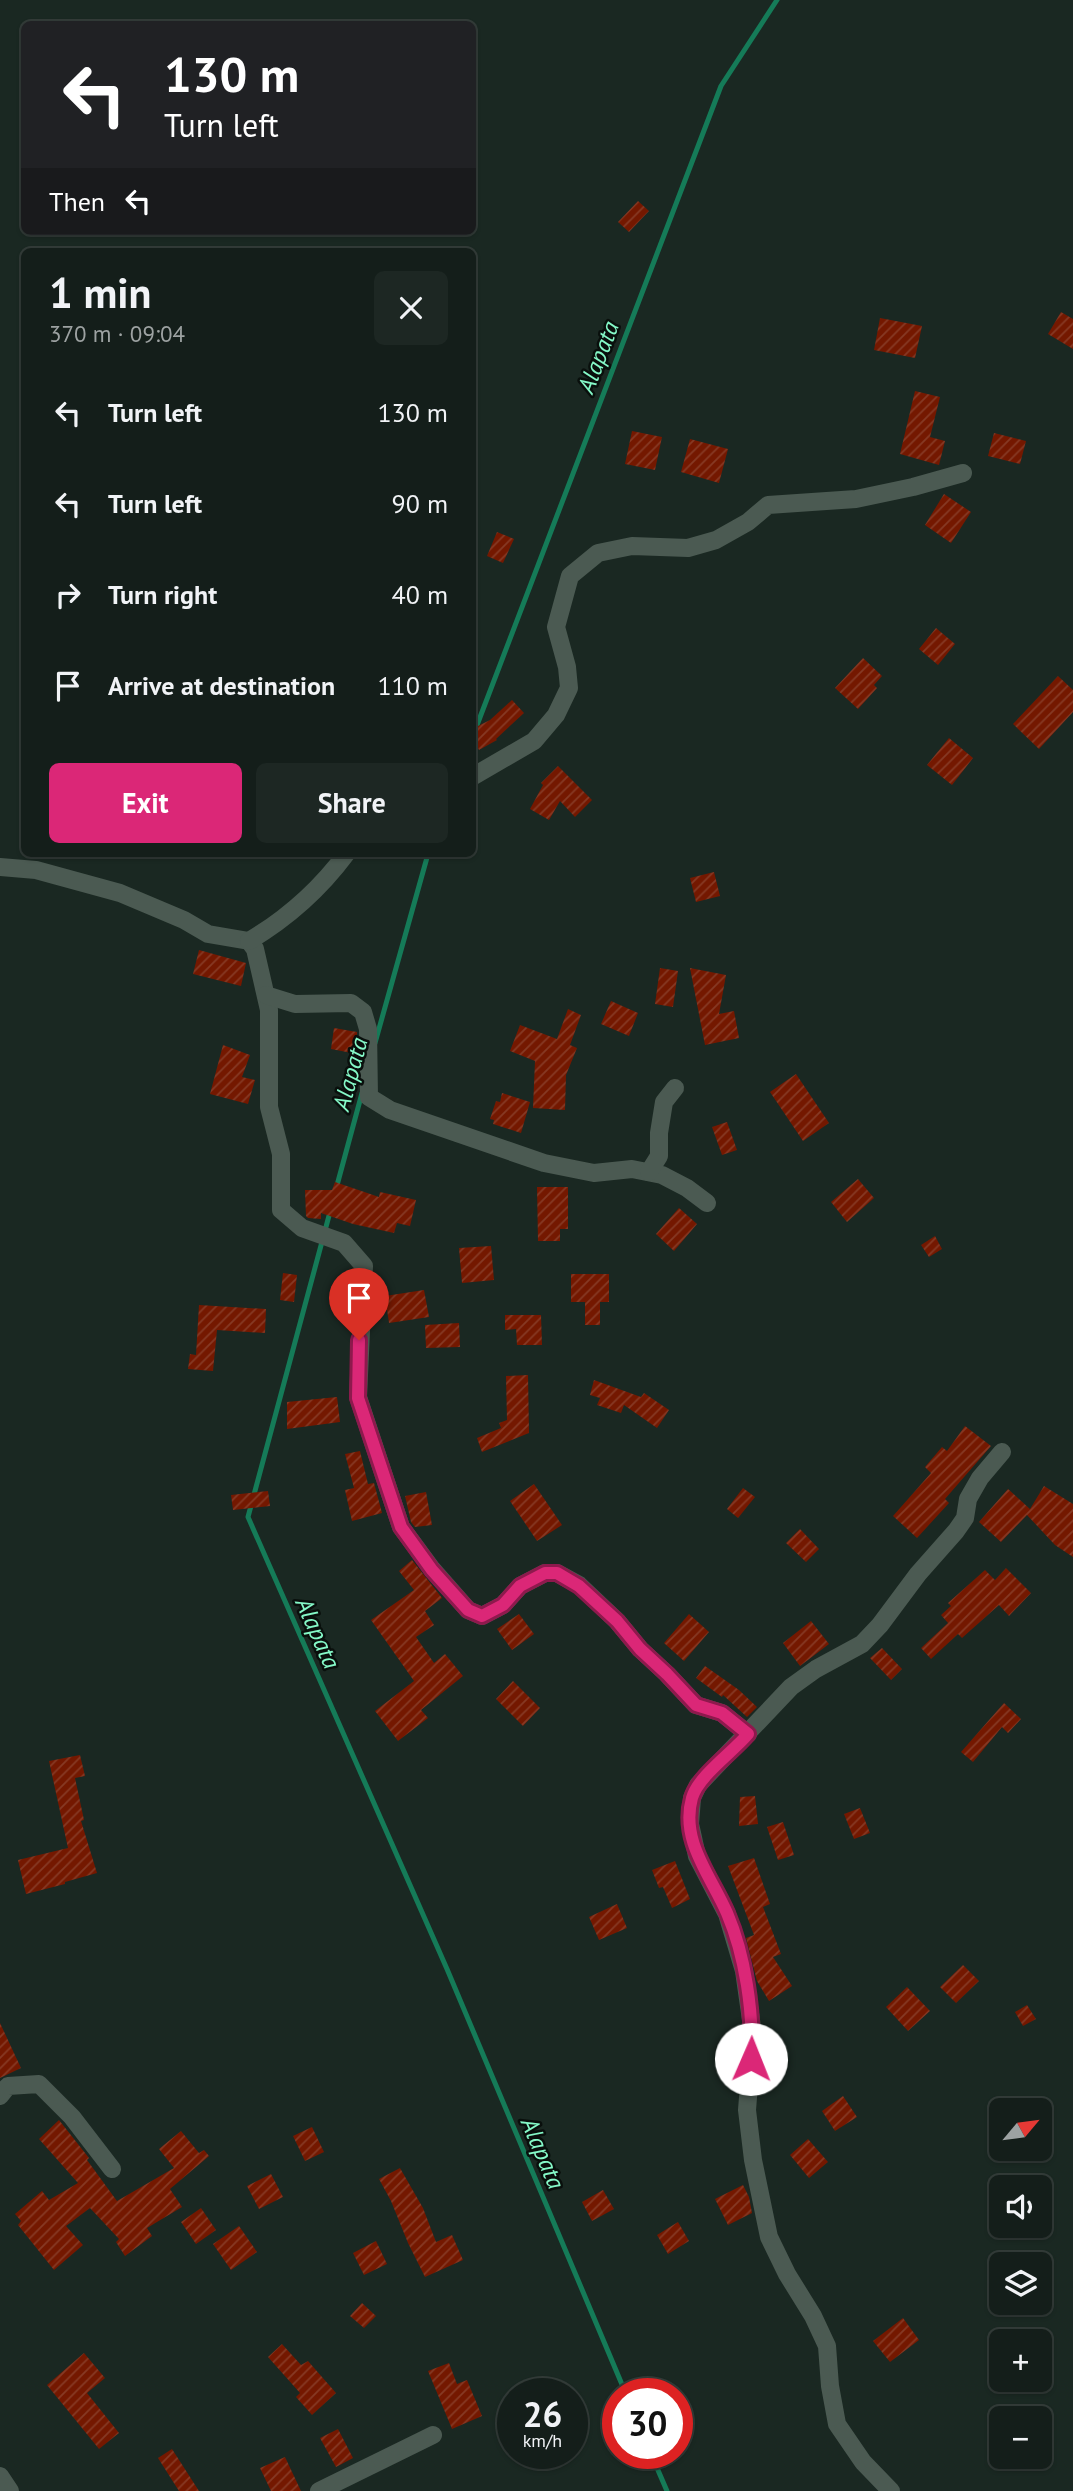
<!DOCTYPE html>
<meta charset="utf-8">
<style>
:root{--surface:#141e1a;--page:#1d2723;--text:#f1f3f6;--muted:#9da2a2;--line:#333c39;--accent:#db2777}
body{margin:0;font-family:"PT Sans",sans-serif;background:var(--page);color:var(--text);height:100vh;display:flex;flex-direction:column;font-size:26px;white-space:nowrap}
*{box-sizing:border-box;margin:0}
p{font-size:23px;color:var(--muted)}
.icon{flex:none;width:38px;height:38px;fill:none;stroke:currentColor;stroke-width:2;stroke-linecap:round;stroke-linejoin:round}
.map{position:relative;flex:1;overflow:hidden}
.sheet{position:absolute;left:21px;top:248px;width:455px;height:609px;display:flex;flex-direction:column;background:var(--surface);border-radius:10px;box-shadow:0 2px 5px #0004,0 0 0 2px var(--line)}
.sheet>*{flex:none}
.top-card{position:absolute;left:21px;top:21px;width:455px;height:214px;border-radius:10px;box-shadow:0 2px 5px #0004,0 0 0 2px var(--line);background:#202124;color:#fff;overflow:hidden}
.needle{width:46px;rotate:61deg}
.controls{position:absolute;left:989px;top:2098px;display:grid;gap:14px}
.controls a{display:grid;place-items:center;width:63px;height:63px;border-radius:10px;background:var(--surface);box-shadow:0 2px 5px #0004,0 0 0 2px var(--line);font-size:35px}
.speed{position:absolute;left:497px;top:2378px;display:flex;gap:14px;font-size:35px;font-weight:700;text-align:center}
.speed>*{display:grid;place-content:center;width:91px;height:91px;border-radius:50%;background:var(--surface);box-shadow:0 2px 5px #0004,0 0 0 2px var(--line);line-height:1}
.speed small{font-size:18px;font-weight:400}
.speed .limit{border:10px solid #d22;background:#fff;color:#111}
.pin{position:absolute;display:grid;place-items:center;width:60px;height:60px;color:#fff;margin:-72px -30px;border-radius:50% 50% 50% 0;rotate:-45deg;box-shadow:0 0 7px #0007}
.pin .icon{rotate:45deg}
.me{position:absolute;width:77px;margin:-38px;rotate:1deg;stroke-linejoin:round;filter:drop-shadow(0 0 5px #0008)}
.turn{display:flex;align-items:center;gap:24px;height:147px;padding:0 28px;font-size:32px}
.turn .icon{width:91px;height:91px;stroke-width:2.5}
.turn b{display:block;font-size:49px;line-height:60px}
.then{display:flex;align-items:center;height:66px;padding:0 28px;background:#0003;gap:14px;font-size:26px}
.round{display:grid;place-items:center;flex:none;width:74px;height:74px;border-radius:10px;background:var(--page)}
.headline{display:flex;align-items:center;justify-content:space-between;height:119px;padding:0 28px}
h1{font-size:42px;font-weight:700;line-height:52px}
.primary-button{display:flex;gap:14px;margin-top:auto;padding:14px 28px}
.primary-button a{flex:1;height:80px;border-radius:10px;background:var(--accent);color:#fff;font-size:28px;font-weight:700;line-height:80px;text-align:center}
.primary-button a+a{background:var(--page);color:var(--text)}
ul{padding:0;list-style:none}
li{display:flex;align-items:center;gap:21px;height:91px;padding:0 28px}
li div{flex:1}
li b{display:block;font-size:26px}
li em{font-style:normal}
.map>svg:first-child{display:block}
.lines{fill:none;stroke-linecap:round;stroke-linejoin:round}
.stream{stroke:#157b58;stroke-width:5}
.building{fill:url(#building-hatch)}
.minor{stroke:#4b5a52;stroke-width:18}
.route-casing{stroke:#8e194d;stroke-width:18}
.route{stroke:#db2777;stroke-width:12}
.labels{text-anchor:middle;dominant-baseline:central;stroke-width:5;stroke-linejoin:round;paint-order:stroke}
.water-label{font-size:24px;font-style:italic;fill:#85f9c8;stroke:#090f0c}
</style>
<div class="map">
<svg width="1073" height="2491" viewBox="0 0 1073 2491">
<defs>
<pattern id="building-hatch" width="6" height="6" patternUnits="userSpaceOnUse" patternTransform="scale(1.75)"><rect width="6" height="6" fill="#741800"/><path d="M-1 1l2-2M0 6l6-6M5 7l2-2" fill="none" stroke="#863924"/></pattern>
</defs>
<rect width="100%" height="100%" fill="#1a2822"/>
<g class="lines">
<g class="stream">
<path d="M474,733L721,86L777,0"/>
<path d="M375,1043L428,854"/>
<path d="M336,1189L362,1093"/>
<path d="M330,1212L248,1517L447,1969L626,2394"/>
<path d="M651,2454L667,2491"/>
</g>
</g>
<g class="building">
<path d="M638,201L649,211L629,232L618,222Z"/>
<path d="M1061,312L1073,319V349L1048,334Z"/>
<path d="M880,318L922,326L915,358L874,350Z"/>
<path d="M915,391L940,397L930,437L945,441L939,465L900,454Z"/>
<path d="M632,431L662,437L655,470L625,464Z"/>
<path d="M994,433L1026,441L1020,464L988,456Z"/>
<path d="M690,439L728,449L719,483L681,472Z"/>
<path d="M944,494L971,512L951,543L925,525Z"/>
<path d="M497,532L514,539L503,563L487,556Z"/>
<path d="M936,628L955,644L938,665L919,649Z"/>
<path d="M863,658L882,676L874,685L877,688L858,709L835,688Z"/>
<path d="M1058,676L1073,690V712L1039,749L1013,724Z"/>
<path d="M512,700L524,713L496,739L497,740L479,750L472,738V729L490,720Z"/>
<path d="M949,738L973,758L952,785L927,765Z"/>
<path d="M558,766L592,800L575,817L560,801L549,820L530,809L543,785L541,783Z"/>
<path d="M714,872L720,896L696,902L690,878Z"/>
<path d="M199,950L246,963L241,986L193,974Z"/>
<path d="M660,968L678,971L673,1007L655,1004Z"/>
<path d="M690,968L726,975L719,1014L734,1011L739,1038L705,1045Z"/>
<path d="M611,1001L638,1013L629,1036L601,1024Z"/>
<path d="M568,1009L581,1015L570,1045L577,1048L566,1075L565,1110L533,1108L535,1061L510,1051L520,1025L557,1039Z"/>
<path d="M334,1028L357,1032V1054L331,1049Z"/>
<path d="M223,1045L250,1055L242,1077L255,1080L248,1104L210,1094Z"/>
<path d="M796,1074L829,1123L803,1141L770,1092Z"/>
<path d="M502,1093L530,1102L521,1133L493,1124L494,1120L490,1119L496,1101L500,1102Z"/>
<path d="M727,1122L737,1150L722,1155L712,1127Z"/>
<path d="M858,1179L874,1198L847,1222L831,1202Z"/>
<path d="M335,1182L379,1197L380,1192L416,1200L410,1226L397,1223L394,1233L353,1224L321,1213V1219L308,1218L306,1216L305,1190H332Z"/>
<path d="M537,1187H568V1229H560V1241H538Z"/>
<path d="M679,1208L697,1224L674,1251L656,1234Z"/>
<path d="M935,1236L942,1249L929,1257L921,1245Z"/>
<path d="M491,1246L494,1280L462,1283L459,1248Z"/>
<path d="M283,1273L297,1275L294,1302L280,1300Z"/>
<path d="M571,1274H609V1302H600V1325H585V1302H571Z"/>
<path d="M424,1290L429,1317L389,1323L385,1296Z"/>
<path d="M199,1305L266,1309L265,1333L217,1330L213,1371L188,1369L190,1354L196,1355Z"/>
<path d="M505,1315H541L542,1345H517L516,1329L505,1330Z"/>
<path d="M459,1323L460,1347L426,1348L425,1325Z"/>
<path d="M528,1375L529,1433L482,1452L477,1438L501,1428L499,1423L507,1420L506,1376Z"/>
<path d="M594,1380L641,1397L644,1393L669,1410L657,1428L624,1405L621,1413L597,1405L600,1398L590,1395Z"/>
<path d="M337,1397L340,1422L287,1429V1402Z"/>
<path d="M965,1426L991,1446L945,1499L949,1503L917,1538L893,1516L931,1473L925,1467L942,1447L947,1451Z"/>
<path d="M360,1451L368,1484L374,1483L382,1513L352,1521L345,1490L354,1488L345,1454Z"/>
<path d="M534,1484L562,1525L537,1541L510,1501Z"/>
<path d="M1044,1486L1073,1504V1557L1055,1545L1027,1515L1001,1542L979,1522L1008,1489L1030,1509Z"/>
<path d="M743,1488L755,1497L738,1518L727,1509Z"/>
<path d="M268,1491L270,1506L233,1510L231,1495Z"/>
<path d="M426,1492L432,1525L415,1527L411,1522L405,1496Z"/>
<path d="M800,1529L819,1549L806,1562L786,1543Z"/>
<path d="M412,1560L442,1598L425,1611L434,1625L416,1637L434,1663L445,1654L463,1676L421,1710L428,1718L398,1741L375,1711L414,1681L371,1620L414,1590L399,1571Z"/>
<path d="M1006,1568L1031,1593L1009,1616L999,1605L962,1638L958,1634L931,1659L921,1648L948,1623L941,1615L951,1606L948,1603L985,1570L995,1580Z"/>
<path d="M519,1614L534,1634L512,1650L497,1629Z"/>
<path d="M689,1614L709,1632L684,1661L664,1643Z"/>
<path d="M811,1621L829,1644L800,1666L783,1643Z"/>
<path d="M882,1648L902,1669L891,1680L870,1658Z"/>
<path d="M705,1666L739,1690L757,1707L747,1717L723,1695L722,1697L696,1678Z"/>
<path d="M513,1681L540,1708L523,1726L496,1699Z"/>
<path d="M1004,1703L1021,1719L1008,1733L1002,1727L973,1762L961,1752Z"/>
<path d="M80,1755L85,1776L75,1778L84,1820L81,1821L97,1873L65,1882V1884L26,1894L18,1860L68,1848L49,1761Z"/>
<path d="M755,1796L758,1824L739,1826L740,1797Z"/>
<path d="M860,1808L870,1833L854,1839L844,1814Z"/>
<path d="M783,1822L794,1855L778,1860L767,1827Z"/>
<path d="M754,1858L770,1904L763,1907L781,1954L773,1957L792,1986L769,2001L757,1981L746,1938L754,1935L728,1866Z"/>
<path d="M675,1861L690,1899L672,1908L663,1887L659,1888L652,1870Z"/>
<path d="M617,1904L627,1928L599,1940L589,1917Z"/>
<path d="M963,1965L979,1981L956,2003L940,1987Z"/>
<path d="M907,1987L930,2011L908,2031L886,2007Z"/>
<path d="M1027,2005L1036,2019L1023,2026L1015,2012Z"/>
<path d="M0,2023L21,2068L0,2078Z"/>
<path d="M843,2096L857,2117L835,2131L822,2111Z"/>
<path d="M59,2120L89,2158L87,2160L117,2201L174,2168L159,2149L181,2131L199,2153L204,2150L209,2156L170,2189L182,2207L147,2228L152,2236L125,2256L116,2242L119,2239L90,2208L66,2226L83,2245L54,2270L18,2225L21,2221L15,2214L42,2191L49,2200L78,2183L39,2139Z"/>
<path d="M312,2127L324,2152L305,2161L293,2136Z"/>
<path d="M808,2139L828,2162L809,2178L790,2155Z"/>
<path d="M400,2168L423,2208L436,2242L452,2235L463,2260L425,2277L408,2243L391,2201L379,2179Z"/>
<path d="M271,2174L283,2197L259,2209L247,2186Z"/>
<path d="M743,2185L749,2197L752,2213L728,2225L715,2199Z"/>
<path d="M603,2190L614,2209L592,2221L582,2202Z"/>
<path d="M201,2208L216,2230L196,2244L181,2222Z"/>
<path d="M678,2222L689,2241L668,2254L657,2235Z"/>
<path d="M239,2226L257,2252L231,2270L213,2244Z"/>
<path d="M376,2241L387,2264L364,2275L353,2253Z"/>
<path d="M362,2303L376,2316L364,2328L350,2316Z"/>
<path d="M903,2318L919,2340L890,2362L873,2341Z"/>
<path d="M282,2344L301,2365L308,2361L336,2393L312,2415L296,2397L300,2393L268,2357Z"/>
<path d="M84,2353L105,2378L87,2393L119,2433L99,2449L47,2385Z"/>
<path d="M449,2363L457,2384L467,2380L482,2416L452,2429L428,2371Z"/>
<path d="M338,2429L353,2458L336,2467L320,2438Z"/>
<path d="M172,2449L199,2491H179L158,2458Z"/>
<path d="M285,2457L301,2491H271L260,2468Z"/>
</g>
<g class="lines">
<g class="minor">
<path d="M472,777L534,741L556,715L569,688L567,667L556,627L570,576L598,553L632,546L688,548L716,540L748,522L768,505L856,499L913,487L963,473"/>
<path d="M0,867L36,870L120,893L184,920L208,934L249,941L255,949L269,1010V1107L281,1154V1210L302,1228L344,1243L364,1266L358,1397L401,1527L432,1569L468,1610L482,1616L503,1605L520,1586L545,1573H557L579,1585L617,1621L640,1649L667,1674L696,1705L722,1713L748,1734"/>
<path d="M249,941C286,919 320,889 346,854"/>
<path d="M266,995L295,1004L351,1003L363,1012L368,1029L369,1097L390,1110L544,1163L594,1173L632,1169L662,1175L687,1188L707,1203"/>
<path d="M649,1172L659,1156V1133L664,1102L675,1088"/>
<path d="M0,2096L8,2086L39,2084L72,2117L112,2169"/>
<path d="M0,2476L10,2491"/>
<path d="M319,2491L433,2435"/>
<path d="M891,2491L863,2462L837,2424L830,2386L827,2346L813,2316L787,2274L769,2237L753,2160L747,2110L753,2034L744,1971L727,1914L697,1856L690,1824L692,1798L698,1785L791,1687L816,1669L862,1644L880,1625L918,1574L956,1531L965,1518L968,1499L980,1478L1002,1452"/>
</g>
</g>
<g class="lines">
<g class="route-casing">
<path id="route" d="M359,1340L358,1398L401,1527L432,1570L468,1610L482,1616L503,1605L520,1586L545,1573H557L579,1586L617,1621L640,1649L667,1674L696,1705L722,1713L748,1734C733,1752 698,1776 692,1798C680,1841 711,1876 727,1913C745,1955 754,2013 751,2059"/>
</g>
<use href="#route" class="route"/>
</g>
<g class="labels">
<g class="water-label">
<text transform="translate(598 357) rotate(-69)">Alapata</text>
<text transform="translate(350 1074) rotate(-75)">Alapata</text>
<text transform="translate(318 1633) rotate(66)">Alapata</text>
<text transform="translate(543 2153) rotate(67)">Alapata</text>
</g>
</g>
</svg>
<div class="controls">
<a><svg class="needle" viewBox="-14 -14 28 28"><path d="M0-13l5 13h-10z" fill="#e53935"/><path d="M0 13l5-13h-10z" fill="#9da2a2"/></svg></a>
<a><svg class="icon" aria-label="sound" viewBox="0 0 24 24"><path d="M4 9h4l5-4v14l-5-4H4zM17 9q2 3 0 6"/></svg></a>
<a><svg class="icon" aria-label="layers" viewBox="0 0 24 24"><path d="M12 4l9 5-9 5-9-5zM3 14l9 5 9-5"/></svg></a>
<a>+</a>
<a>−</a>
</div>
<div class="speed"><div>26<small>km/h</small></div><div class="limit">30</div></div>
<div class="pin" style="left:359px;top:1340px;background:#d93025"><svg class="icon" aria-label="arrive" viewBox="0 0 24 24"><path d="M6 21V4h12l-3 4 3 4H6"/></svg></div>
<svg class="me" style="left:751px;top:2059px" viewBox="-20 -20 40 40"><circle r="19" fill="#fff"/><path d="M0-13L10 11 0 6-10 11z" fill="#db2777"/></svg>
<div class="top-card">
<div class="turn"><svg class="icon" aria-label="left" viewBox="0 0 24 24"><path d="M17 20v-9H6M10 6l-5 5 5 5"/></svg><div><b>130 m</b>Turn left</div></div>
<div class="then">Then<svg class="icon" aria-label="left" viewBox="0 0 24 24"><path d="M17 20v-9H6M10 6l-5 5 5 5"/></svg></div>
</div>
<section class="sheet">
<div class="headline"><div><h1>1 min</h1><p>370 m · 09:04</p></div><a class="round"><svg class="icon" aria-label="close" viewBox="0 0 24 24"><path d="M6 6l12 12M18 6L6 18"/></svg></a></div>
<ul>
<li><svg class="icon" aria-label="left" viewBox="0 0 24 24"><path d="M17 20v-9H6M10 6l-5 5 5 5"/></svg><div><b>Turn left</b></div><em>130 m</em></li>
<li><svg class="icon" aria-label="left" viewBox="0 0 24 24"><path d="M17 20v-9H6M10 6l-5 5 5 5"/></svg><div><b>Turn left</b></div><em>90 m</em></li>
<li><svg class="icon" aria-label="right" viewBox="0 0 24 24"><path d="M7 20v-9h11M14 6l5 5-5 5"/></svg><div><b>Turn right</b></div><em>40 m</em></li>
<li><svg class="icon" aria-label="arrive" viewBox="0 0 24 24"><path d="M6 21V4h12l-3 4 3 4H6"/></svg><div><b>Arrive at destination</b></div><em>110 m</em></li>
</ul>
<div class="primary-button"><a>Exit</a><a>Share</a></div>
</section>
</div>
